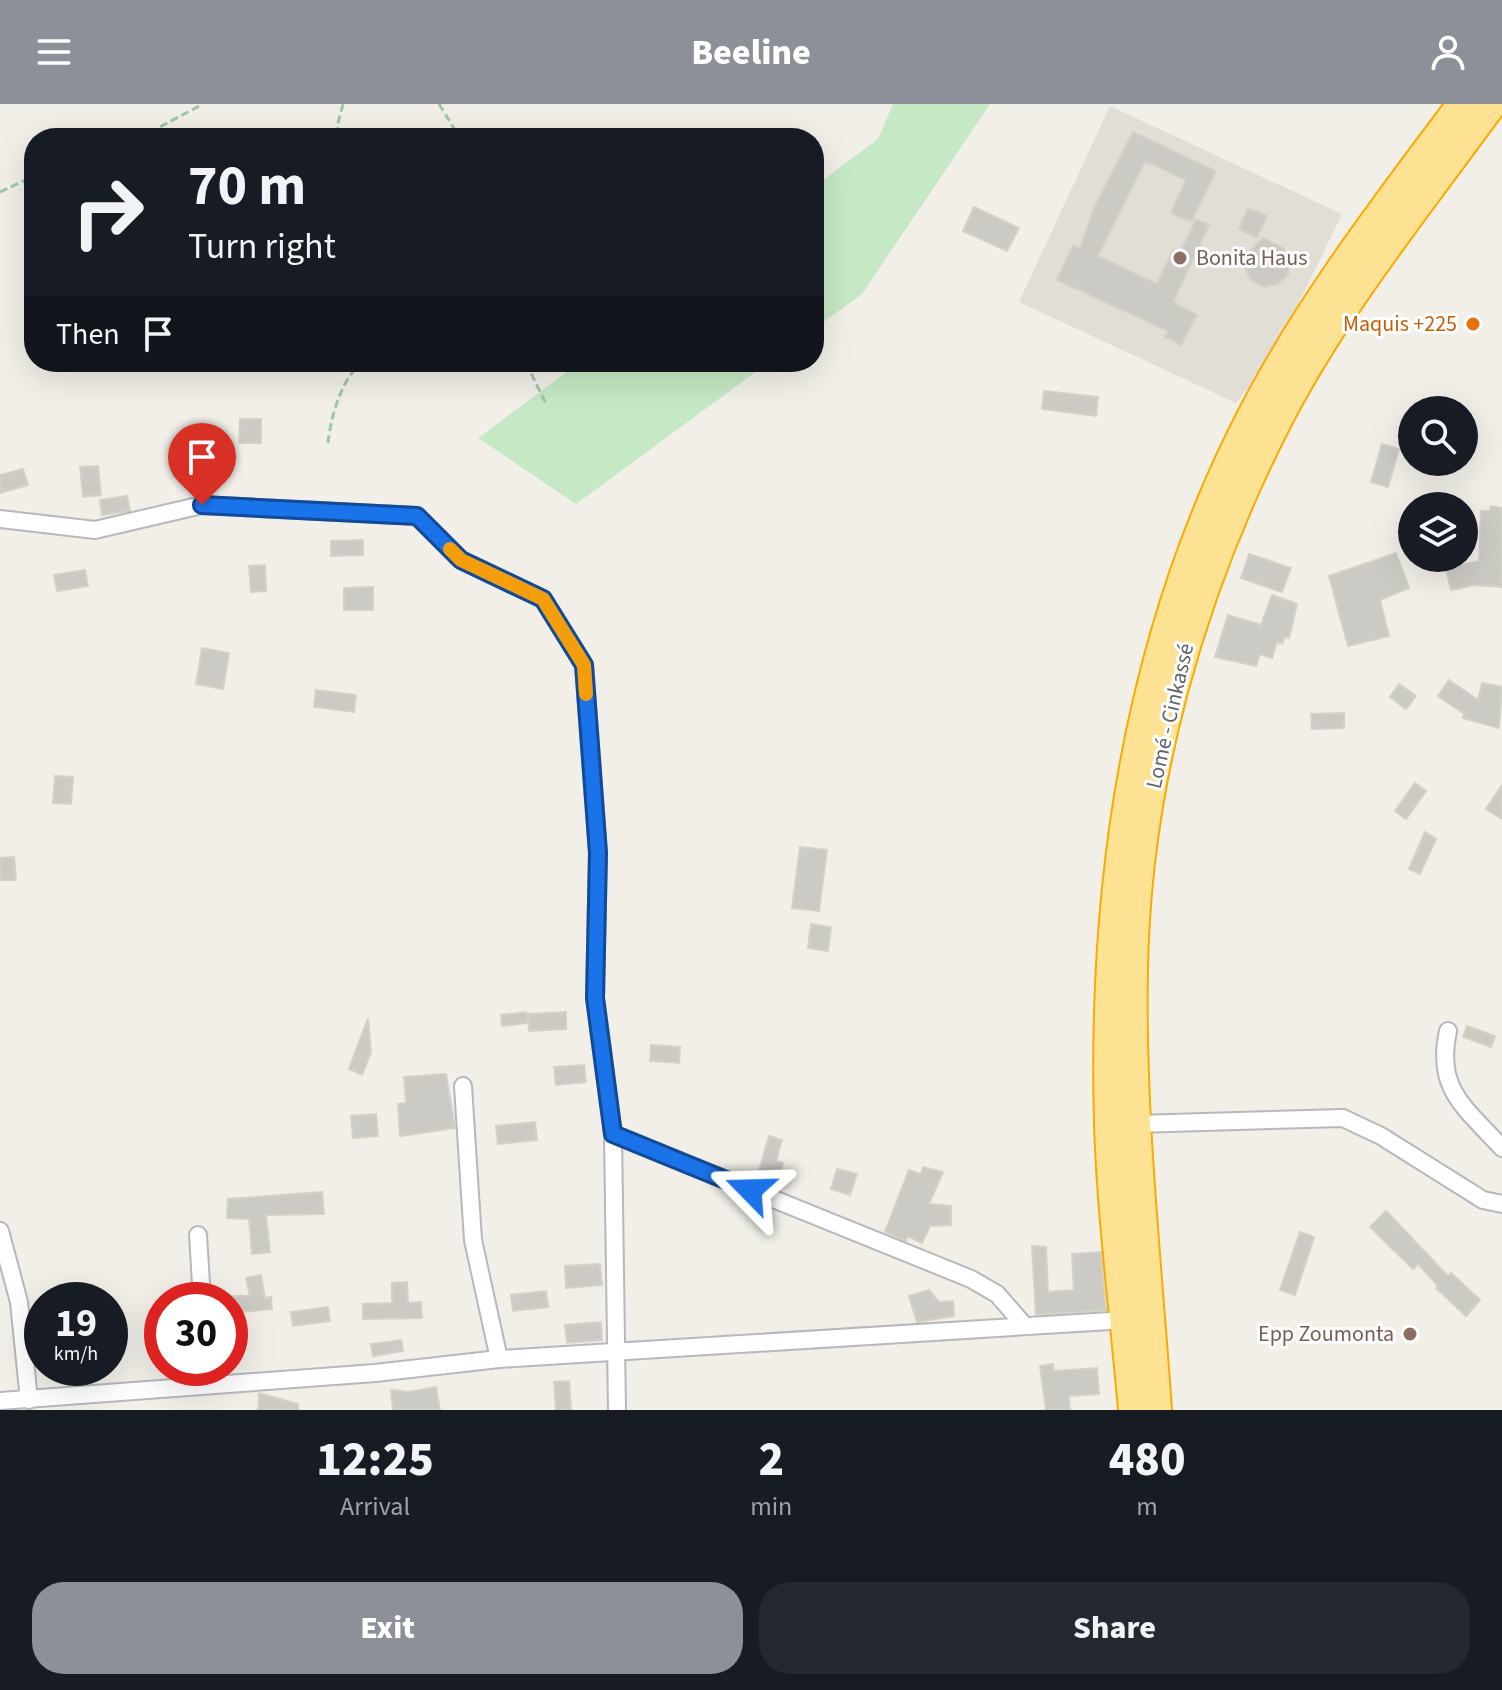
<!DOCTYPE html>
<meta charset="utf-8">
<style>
:root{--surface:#171b24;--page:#242831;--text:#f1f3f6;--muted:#9ea1a6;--accent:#8c9099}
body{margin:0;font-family:"Source Sans 3",sans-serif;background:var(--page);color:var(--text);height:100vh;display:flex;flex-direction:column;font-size:30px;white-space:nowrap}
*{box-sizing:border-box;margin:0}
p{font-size:26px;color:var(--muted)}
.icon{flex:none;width:44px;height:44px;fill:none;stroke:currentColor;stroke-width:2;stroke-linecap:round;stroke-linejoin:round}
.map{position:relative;height:1306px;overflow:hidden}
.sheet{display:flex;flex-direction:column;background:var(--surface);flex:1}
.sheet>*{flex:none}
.banner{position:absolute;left:24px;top:24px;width:800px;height:244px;border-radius:32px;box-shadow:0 8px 32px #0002;background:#171b24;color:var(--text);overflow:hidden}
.fabs{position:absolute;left:1398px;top:292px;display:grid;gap:16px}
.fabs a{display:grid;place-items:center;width:80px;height:80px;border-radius:50%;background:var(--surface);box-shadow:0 8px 32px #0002;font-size:40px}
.speed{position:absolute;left:24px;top:1178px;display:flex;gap:16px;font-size:40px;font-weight:700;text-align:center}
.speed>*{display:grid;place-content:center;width:104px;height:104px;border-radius:50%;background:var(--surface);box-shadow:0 8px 32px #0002;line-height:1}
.speed small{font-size:20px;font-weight:400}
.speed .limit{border:12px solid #d22;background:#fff;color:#111}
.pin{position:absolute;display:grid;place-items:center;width:68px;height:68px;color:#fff;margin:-82px -34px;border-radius:50% 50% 50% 0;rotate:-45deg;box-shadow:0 0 8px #0007}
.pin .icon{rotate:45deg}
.me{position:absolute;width:88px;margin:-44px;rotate:292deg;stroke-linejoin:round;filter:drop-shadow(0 0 6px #0008)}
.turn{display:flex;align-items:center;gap:28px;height:168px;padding:0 32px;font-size:36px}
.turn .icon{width:104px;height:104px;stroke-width:2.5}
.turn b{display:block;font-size:56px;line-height:68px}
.then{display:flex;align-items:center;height:76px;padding:0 32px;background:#0003;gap:16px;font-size:30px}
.eta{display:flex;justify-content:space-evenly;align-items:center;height:136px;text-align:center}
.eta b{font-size:48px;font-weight:800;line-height:56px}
.cta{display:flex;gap:16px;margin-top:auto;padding:16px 32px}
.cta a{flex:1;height:92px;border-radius:32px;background:var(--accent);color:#fff;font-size:32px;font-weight:800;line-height:92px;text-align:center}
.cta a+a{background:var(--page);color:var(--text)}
header{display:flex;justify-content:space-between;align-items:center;height:104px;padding:0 32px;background:var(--accent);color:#fff;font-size:36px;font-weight:800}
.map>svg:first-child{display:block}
.education{fill:#e1ded6}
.green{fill:#c5e8c5}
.building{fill:#cccac5;stroke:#d6d1c6;stroke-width:2}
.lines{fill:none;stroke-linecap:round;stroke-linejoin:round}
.street-casing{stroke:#b5b8bc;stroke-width:20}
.highway-casing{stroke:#f9ab00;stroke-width:34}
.path{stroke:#9cc7a9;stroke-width:3;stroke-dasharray:8 4;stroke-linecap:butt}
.street{stroke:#fff;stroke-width:16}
.highway{stroke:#fde293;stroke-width:30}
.route-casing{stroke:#114b97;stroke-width:20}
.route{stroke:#1a73e8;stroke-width:14}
.slow{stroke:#f59e0b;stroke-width:14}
.education-dot{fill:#8d6e63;stroke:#fff;stroke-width:3}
.food-dot{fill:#e8710a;stroke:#fff;stroke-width:3}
.labels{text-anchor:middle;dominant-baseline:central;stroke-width:6;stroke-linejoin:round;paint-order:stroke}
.education-label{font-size:22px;fill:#785e54;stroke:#fff;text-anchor:start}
.food-label{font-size:22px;fill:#c56008;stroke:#fff;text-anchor:end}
.street-label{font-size:22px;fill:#5f6368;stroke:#fff}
</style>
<header><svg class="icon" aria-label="menu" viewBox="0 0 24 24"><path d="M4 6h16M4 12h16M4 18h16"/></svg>Beeline<svg class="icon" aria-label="person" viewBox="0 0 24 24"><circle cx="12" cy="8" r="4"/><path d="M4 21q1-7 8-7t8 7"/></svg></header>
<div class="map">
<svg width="1502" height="1306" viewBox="0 0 1502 1306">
<rect width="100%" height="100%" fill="#f1efe8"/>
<path class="education" d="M1110,2L1342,110L1273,252L1236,299L1019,198Z"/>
<g class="green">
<path d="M893,0H990L862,190L814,225V83L878,35Z"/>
<path d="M580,258H769L576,400L478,334Z"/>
</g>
<g class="building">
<path d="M1133,28L1216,67L1191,118L1171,109L1186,76L1145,57L1098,152L1157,180L1173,146L1180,149L1196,115L1209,121L1173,198L1197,211L1181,241L1165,233L1168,227L1057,176L1073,141L1080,144L1095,102Z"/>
<path d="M974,103L1019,124L1007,147L963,127Z"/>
<path d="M1248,104L1267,112L1257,134L1239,125Z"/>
<path d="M1263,134L1283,144L1290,156L1288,171L1278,180L1264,183L1251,176L1245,164L1247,150Z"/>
<path d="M1044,287L1098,293L1096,312L1042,305Z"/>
<path d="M240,315H261V339H239Z"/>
<path d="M1382,340L1399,345L1388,383L1371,378Z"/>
<path d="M98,362L101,391L83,393L80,363Z"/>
<path d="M218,362L220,378L190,380L189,364Z"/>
<path d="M23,365L28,381L0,389V371Z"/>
<path d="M127,392L130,407L102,411L100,396Z"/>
<path d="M1491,402L1502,404V483L1474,481L1451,486L1446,464L1479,457L1481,407H1489Z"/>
<path d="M363,436V451L331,452V437Z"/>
<path d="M1396,449L1409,484L1380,496L1389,532L1348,542L1329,472Z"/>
<path d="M1249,450L1291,464L1282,488L1241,474Z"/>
<path d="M265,461L266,487L251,488L249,462Z"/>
<path d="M85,466L88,482L57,487L54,471Z"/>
<path d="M373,483V506H344V484Z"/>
<path d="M1272,491L1297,500L1289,534L1285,533L1282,540L1277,538L1272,554L1260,550L1256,562L1215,553L1228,511L1261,521Z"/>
<path d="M202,544L229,549L223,585L196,580Z"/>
<path d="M1449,576L1478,596L1482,579L1502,583L1499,624L1463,614L1464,610L1438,592Z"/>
<path d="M1399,580L1416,592L1406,605L1390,593Z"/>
<path d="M316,586L356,591L354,608L314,603Z"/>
<path d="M1344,609V624L1312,625L1311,610Z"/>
<path d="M55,672L73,673L71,700L53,699Z"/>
<path d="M1415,679L1426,687L1406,715L1395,707Z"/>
<path d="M1502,681V715L1486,705Z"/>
<path d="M1425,728L1436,735L1420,770L1409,765Z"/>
<path d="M800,743L827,746L819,807L792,804Z"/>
<path d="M14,753L16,776H0V754Z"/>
<path d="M811,820L831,823L828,847L808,844Z"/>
<path d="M526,908L528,919L502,922L501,911Z"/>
<path d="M566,908V925L529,927L528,910Z"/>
<path d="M368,914L371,948L362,971L349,965Z"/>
<path d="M1467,922L1495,932L1491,943L1463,933Z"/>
<path d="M651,941L680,943L679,959L650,957Z"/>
<path d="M584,961L586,978L556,981L554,963Z"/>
<path d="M446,970L455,1024L400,1032L398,1000L406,999L404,973Z"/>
<path d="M376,1010L378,1032L353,1034L351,1012Z"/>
<path d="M535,1018L537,1036L498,1040L496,1022Z"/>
<path d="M769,1032L782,1036L776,1057L783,1059L779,1073L759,1067Z"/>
<path d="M923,1063L943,1068L929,1100L951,1102V1121L930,1122L922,1139L907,1132L906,1137L885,1128L909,1066L921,1070Z"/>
<path d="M837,1065L857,1070L850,1091L831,1085Z"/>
<path d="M322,1088L324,1110L266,1111L270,1148L252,1150L249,1115L227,1114L228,1095Z"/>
<path d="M1386,1107L1448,1172L1451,1169L1480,1196L1466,1212L1436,1184L1438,1182L1418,1160L1413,1165L1370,1123Z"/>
<path d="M1300,1128L1314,1133L1295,1191L1280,1186Z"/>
<path d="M1032,1142L1046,1143L1048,1188L1074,1186L1072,1150L1101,1148L1106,1206L1036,1211Z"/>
<path d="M600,1160L602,1181L566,1184L565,1162Z"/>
<path d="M261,1171L265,1194L271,1193L272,1205L230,1209V1192H250L246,1174Z"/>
<path d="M407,1178L408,1199L421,1198L422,1214L363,1215V1200L392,1199V1179Z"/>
<path d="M929,1186L939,1198L953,1197L954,1212L917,1218L909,1192Z"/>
<path d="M546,1187L548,1203L513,1207L511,1191Z"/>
<path d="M328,1203L330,1217L293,1222L291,1208Z"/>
<path d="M601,1218L602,1236L567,1239L565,1221Z"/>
<path d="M401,1236L403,1247L373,1252L371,1240Z"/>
<path d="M1053,1260L1054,1267L1097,1264L1099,1290L1069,1292L1070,1306H1046L1040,1262Z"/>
<path d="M569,1277L571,1306H556L554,1278Z"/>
<path d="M436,1283L440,1306H393L391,1286L409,1288Z"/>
<path d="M259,1289L298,1300V1306H258Z"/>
</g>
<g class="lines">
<g class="street-casing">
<g id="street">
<path d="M0,415L95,426L202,401L417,412L461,456L543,495L584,561L598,749L595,894L613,1030L617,1306"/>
<path d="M1448,927C1435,986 1466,1004 1502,1044"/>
<path d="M463,982L473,1136L499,1255"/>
<path d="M1136,1020L1343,1014L1381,1032L1483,1096L1502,1100"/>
<path d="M613,1030L971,1175L997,1190L1024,1221"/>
<path d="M0,1127L19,1198L29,1296"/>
<path d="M198,1131L202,1196"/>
<path d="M0,1297L375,1269L499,1255L1126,1216"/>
</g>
</g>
<g class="highway-casing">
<g id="highway">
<path d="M1134,1306C1126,1211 1113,1115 1110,1020C1103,773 1140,528 1255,308C1312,198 1389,99 1463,0"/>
<path d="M1156,1306C1146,1160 1129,1011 1132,865C1135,676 1190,486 1275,319C1333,205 1416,103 1491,0"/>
</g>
</g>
<g class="path">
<path d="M343,0L337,23L344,34"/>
<path d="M439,0L460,34"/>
<path d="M139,34L203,0"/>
<path d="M0,88L34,72"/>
<path d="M534,258L531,269L546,300"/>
<path d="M328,339C331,311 341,278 361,258"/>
</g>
<use href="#street" class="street"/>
<use href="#highway" class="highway"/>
</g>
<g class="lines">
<g class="route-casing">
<path id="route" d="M202,401L417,412L461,456L543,495L584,561L598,749L595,894L613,1030L750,1086"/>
</g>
<use href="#route" class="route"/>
<path class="slow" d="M450,445L461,456L543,495L584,561L586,590"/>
</g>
<g class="education-dot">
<circle cx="1180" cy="154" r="8"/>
<circle cx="1410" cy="1230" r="8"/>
</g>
<circle class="food-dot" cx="1473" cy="220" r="8"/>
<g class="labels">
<g class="education-label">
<text x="1196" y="154">Bonita Haus</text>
<text x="1394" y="1230" text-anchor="end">Epp Zoumonta</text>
</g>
<g class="food-label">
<text x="1457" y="220">Maquis +225</text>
</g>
<g class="street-label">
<text transform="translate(1170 612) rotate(-77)">Lomé - Cinkassé</text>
</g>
</g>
</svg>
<div class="fabs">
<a><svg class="icon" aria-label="search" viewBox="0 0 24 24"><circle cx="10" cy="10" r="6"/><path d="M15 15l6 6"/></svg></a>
<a><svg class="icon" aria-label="layers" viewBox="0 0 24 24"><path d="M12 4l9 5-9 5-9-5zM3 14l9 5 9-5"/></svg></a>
</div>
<div class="speed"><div>19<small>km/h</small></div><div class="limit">30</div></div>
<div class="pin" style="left:202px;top:401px;background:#d93025"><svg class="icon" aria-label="arrive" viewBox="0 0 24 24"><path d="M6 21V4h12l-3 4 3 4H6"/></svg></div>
<svg class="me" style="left:750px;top:1086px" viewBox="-20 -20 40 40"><path d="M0-17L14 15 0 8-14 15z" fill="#1a73e8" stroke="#fff" stroke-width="4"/></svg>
<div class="banner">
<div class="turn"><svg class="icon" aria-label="right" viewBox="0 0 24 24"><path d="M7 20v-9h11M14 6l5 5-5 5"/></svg><div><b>70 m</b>Turn right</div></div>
<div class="then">Then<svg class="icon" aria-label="arrive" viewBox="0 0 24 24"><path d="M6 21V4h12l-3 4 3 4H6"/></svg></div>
</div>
</div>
<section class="sheet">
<div class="eta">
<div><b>12:25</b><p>Arrival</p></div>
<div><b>2</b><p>min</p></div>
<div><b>480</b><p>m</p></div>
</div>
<div class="cta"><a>Exit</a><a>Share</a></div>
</section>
